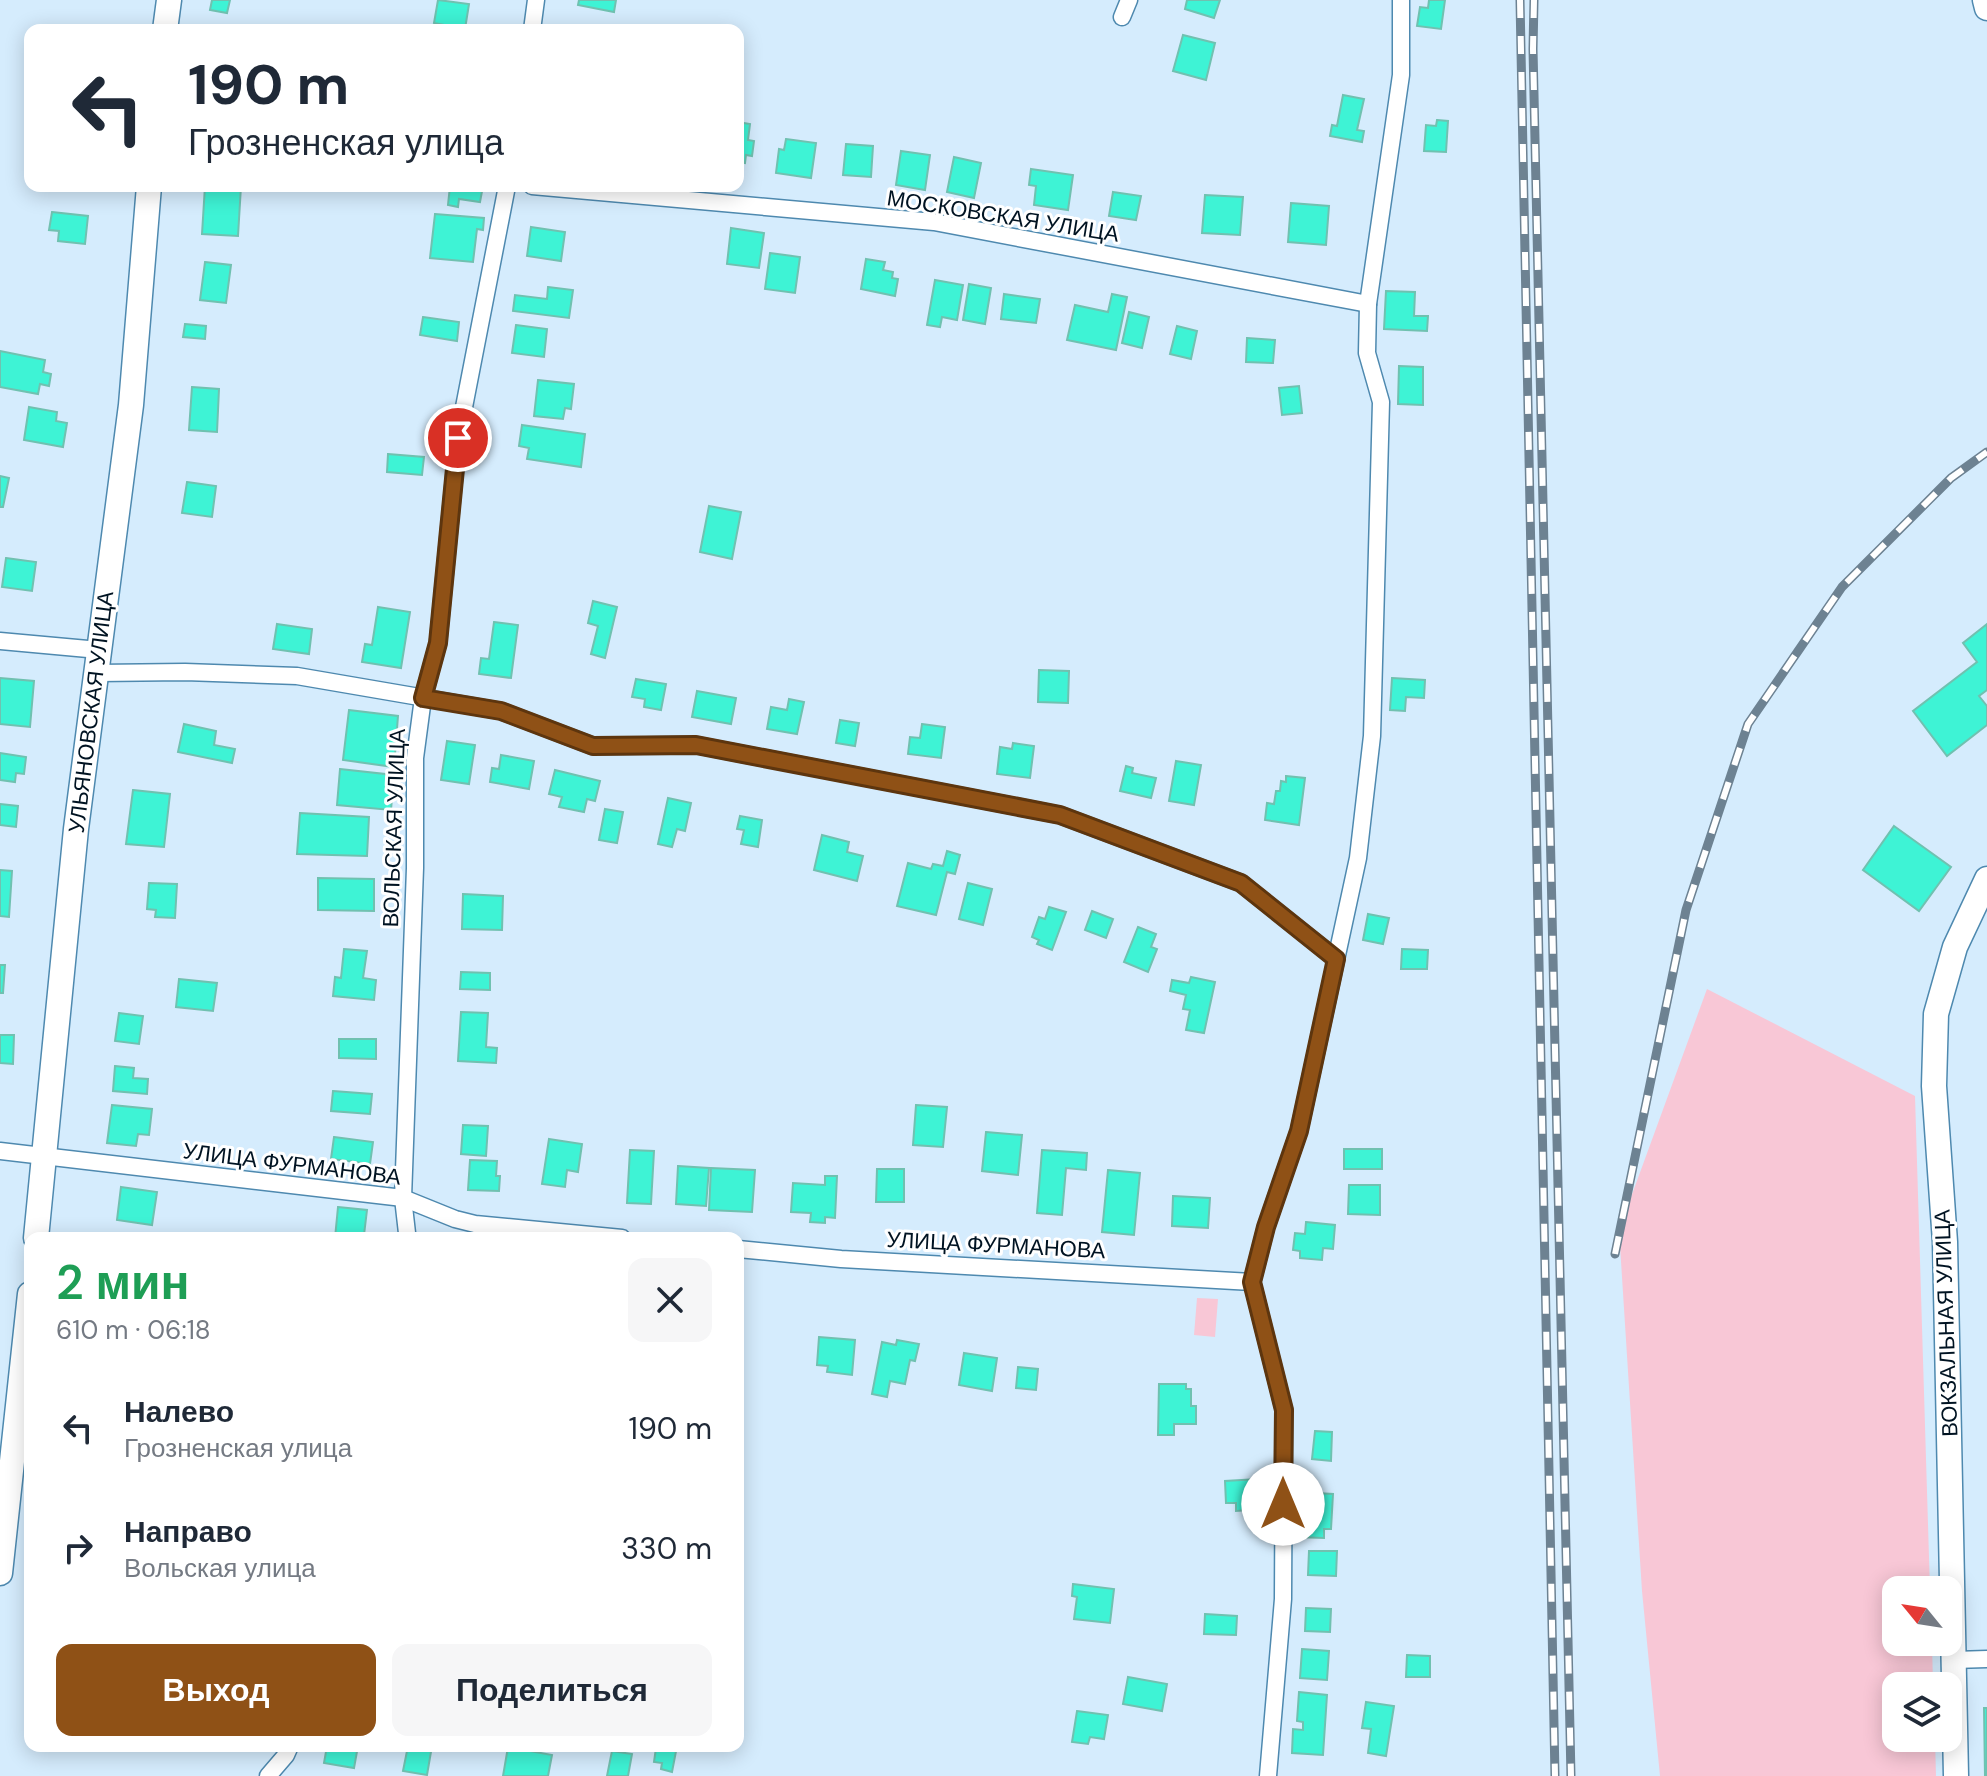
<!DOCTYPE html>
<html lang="ru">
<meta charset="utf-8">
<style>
:root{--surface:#fff;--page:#f6f6f7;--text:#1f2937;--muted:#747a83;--accent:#8f5116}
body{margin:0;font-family:"DM Sans",sans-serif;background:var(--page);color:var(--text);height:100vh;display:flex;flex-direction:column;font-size:30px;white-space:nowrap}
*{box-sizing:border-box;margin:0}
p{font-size:26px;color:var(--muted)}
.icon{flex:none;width:44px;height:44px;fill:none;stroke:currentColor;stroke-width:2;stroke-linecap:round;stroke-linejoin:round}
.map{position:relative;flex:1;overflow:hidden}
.panel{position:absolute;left:24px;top:1232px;width:720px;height:520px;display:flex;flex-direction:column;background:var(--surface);border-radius:16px;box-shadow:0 4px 20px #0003}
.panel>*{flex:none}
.hud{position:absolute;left:24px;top:24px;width:720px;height:168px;border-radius:16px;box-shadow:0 4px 20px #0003;background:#fff;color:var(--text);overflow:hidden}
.needle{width:52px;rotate:300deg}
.tools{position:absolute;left:1882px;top:1576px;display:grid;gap:16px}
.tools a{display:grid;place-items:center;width:80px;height:80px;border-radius:16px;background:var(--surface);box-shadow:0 4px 20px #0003;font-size:40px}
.pin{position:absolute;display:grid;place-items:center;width:68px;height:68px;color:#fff;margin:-34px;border:4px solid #fff;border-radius:50%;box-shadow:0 2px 8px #0007}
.me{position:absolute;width:88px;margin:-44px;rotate:0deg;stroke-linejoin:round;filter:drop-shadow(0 0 6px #0008)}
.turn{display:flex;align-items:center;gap:28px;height:168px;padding:0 32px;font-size:36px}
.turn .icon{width:104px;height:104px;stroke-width:2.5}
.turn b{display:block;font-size:56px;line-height:68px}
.round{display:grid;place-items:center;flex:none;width:84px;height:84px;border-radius:16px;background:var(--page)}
.overview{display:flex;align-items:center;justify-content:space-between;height:136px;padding:0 32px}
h1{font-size:48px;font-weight:600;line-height:60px;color:#1e9e55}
.button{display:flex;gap:16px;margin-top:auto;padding:16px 32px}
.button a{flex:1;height:92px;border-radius:16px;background:var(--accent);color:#fff;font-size:32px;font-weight:600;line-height:92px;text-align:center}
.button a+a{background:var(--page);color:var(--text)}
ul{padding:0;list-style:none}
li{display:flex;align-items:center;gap:24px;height:120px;padding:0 32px}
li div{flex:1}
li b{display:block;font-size:30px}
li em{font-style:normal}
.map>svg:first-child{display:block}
.green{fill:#f8c7d6}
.building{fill:#3ef3d5;stroke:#70c1b0;stroke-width:2}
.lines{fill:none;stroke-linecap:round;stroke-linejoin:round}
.street-casing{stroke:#4e89af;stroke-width:19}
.secondary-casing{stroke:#4e89af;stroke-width:27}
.street{stroke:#fff;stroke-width:16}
.secondary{stroke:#fff;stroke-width:24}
.rail-casing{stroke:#6d8292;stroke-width:9}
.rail{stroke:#fff;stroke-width:6;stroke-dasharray:18;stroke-linecap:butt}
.route-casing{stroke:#5d350e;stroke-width:20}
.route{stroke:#8f5116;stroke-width:14}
.labels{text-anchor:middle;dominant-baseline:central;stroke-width:6;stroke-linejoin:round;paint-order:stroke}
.street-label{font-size:22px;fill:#001322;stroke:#fff}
</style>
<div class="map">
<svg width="1987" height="1776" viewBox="0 0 1987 1776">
<rect width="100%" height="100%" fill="#d5ecfd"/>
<g class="green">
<path d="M1707,989L1915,1096L1930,1590H1896V1642H1932L1933,1686H1896V1738H1935L1936,1776H1660L1642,1591L1619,1230Z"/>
<path d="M1197,1298L1218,1299L1215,1337L1194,1335Z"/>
</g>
<g class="building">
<path d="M212,0H230L227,13L210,10Z"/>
<path d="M438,0L469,4L465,29L434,23Z"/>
<path d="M579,0H616L614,12L578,5Z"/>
<path d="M1187,0H1220L1214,18L1185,9Z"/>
<path d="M1429,0H1445L1441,29L1417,26L1420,7L1428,8Z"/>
<path d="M1183,35L1215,43L1206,80L1173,71Z"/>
<path d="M1343,95L1364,99L1357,130L1364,131L1362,142L1330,136L1332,125L1337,126Z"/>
<path d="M1437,120L1448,121L1446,152L1424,151L1426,125L1436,126Z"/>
<path d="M738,122L750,124L748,140L754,141L752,156L746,155L745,163L738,162Z"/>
<path d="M786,139L816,143L811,178L776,173L779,149L784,150Z"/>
<path d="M846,144L873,146L871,177L843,175Z"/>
<path d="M901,151L930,155L925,190L896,185Z"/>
<path d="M954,157L981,163L974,198L947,192Z"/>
<path d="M1031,169L1073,175L1068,210L1034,205L1036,186L1029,185Z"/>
<path d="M205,186H241L238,236L202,234Z"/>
<path d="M450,186H483L480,202L459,199L458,207L448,205Z"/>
<path d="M1113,192L1141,196L1136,220L1109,216Z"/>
<path d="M1205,195L1243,197L1240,235L1202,233Z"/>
<path d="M1291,203L1329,206L1326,245L1288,242Z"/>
<path d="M52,212L88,216L85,244L58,241L59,231L49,230Z"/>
<path d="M435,214L484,218L483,230L477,229L473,262L430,258Z"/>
<path d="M531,227L565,232L561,261L527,256Z"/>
<path d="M731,228L764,233L759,268L727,264Z"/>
<path d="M770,253L800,257L795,293L765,289Z"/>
<path d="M866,259L885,262L883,270L893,272L892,278L898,279L895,296L861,289Z"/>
<path d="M205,262L231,265L226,303L200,300Z"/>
<path d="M935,280L963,285L957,320L942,317L940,327L927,325Z"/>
<path d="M969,284L991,288L985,324L963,320Z"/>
<path d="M548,287L573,290L569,318L513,311L515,295L547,299Z"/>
<path d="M1386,291L1415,292L1414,316H1428L1427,331L1384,329Z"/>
<path d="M1004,294L1040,299L1036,323L1001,319Z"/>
<path d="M1112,294L1127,297L1116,350L1067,340L1075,305L1108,312Z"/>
<path d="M1129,312L1149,317L1142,348L1122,343Z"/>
<path d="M423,317L459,322L457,341L420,335Z"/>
<path d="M185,324L206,326L205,339L183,337Z"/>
<path d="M516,325L547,329L544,357L512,353Z"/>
<path d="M1177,326L1197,331L1191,359L1170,354Z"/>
<path d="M1247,338L1275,340L1273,363L1246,362Z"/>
<path d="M0,351L45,360L43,372L51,374L49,386L40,384L38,394L0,387Z"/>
<path d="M1399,366L1423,367V405L1398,404Z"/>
<path d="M538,380L574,384L571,409L565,408L563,419L534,416Z"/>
<path d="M1299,386L1302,413L1282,415L1279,388Z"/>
<path d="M192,387L219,389L217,432L189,430Z"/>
<path d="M29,407L57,412L56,421L67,423L63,447L24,440Z"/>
<path d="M522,425L585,434L581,467L527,459L529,448L519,446Z"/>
<path d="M388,454L424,457L422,475L387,472Z"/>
<path d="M0,476L9,478L3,507H0Z"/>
<path d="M187,482L216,486L212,517L182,513Z"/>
<path d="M709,506L741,512L732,559L700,552Z"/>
<path d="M6,558L36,562L32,591L2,587Z"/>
<path d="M593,601L617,607L605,658L591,654L598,626L588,623Z"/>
<path d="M378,607L410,612L401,668L362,662L365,644L372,645Z"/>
<path d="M494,622L518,625L511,678L479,674L481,658L489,659Z"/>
<path d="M277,624L312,629L309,654L273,649Z"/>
<path d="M1987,624V690L1979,696L1987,706V725L1947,756L1913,711L1977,662L1963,643Z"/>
<path d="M1039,670L1069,671L1068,703L1038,702Z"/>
<path d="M0,678L34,681L30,727L0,724Z"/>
<path d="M1392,678L1425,680L1424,698L1406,697L1405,711L1390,710Z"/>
<path d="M636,679L666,684L661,710L644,707L645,699L632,697Z"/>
<path d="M697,691L736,698L731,724L692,717Z"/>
<path d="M789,699L804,702L797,734L767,729L771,707L787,710Z"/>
<path d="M349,710L398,716L394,767L343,760Z"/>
<path d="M840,720L859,723L855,746L836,743Z"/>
<path d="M184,724L216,731L214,745L235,749L232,763L178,752Z"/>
<path d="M922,724L945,727L941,758L908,754L910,737L920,738Z"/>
<path d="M447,741L475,745L469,784L441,780Z"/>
<path d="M1013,743L1034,746L1030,778L997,774L1000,747L1012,749Z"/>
<path d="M0,753L26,757L24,774L16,773L15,782L0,780Z"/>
<path d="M501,755L534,761L529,789L490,782L492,768L499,769Z"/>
<path d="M1176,761L1201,765L1194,805L1169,801Z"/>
<path d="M1126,766L1133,768L1132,773L1156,778L1151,798L1120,791Z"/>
<path d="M340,769L394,775L391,810L337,805Z"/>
<path d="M555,770L600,781L595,801L587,799L584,812L559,807L562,797L549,794Z"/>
<path d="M1286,776L1305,778L1299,825L1265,820L1267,803L1274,804L1276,791H1280L1281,781L1286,782Z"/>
<path d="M133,790L170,794L164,847L126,844Z"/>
<path d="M668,798L691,803L685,831L677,829L672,847L658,844Z"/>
<path d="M0,804L18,806L16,827L0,825Z"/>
<path d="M605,809L623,812L617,843L599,840Z"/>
<path d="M300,813L369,817L367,856L297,854Z"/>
<path d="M740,816L762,820L758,847L741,844L744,830L737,829Z"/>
<path d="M1894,826L1951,867L1919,911L1863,870Z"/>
<path d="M822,835L849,842L847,852L863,856L857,881L814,870Z"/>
<path d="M947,851L960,855L955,874L947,872L936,915L897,906L908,863L931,869L933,864L943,866Z"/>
<path d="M0,870L12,871L9,917L0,916Z"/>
<path d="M318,878L374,879V911L318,910Z"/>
<path d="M149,883L177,884L175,918L155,917L156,910L147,909Z"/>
<path d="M968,883L992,889L983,925L959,919Z"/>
<path d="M463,894L503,896L502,930L462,929Z"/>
<path d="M1049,907L1066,912L1052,950L1037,944L1039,940L1032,937L1039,917L1045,919Z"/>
<path d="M1092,911L1113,919L1106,938L1085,930Z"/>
<path d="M1368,914L1389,918L1383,944L1363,940Z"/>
<path d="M1138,927L1156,934L1151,947L1157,949L1148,972L1124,962Z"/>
<path d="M344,949L367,951L363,978L376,980L374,1000L333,996L335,977L341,978Z"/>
<path d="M1402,949L1428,950L1427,969H1401Z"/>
<path d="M0,965H5L3,993H0Z"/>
<path d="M461,972L490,973V990L460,989Z"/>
<path d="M1191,977L1215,982L1204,1033L1186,1030L1190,1010L1183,1009L1186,995L1170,991L1172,980L1189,983Z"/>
<path d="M179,979L217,983L213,1011L176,1007Z"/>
<path d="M461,1012L488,1013L486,1047L497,1048L496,1063L458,1061Z"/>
<path d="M119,1013L143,1016L139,1044L115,1041Z"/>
<path d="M0,1035H14L13,1064L0,1063Z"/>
<path d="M339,1039H376V1059L339,1058Z"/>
<path d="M115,1066L134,1068L133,1078L148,1079L147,1094L113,1091Z"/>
<path d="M333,1091L372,1094L370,1114L331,1111Z"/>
<path d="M112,1105L152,1109L149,1135L138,1134L136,1146L107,1143Z"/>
<path d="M916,1105L947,1107L943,1147L913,1145Z"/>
<path d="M463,1125L488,1126L486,1156L461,1154Z"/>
<path d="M986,1132L1022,1135L1018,1175L982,1171Z"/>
<path d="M334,1137L373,1142L370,1164L331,1159Z"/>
<path d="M549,1139L582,1144L578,1172L567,1170L565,1187L542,1184Z"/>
<rect x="1344" y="1149" width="38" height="20"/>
<path d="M630,1150L654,1151L651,1204L627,1203Z"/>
<path d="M1042,1150L1087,1153L1086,1170L1066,1168L1062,1215L1037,1213Z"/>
<path d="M470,1160L497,1161L496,1176H500L499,1191L468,1190Z"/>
<path d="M678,1166L709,1168L706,1206L676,1204Z"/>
<path d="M711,1168L755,1170L752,1212L709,1210Z"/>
<path d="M877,1169H904V1202H876Z"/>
<path d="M1108,1170L1140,1173L1134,1235L1102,1232Z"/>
<path d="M825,1176H837L835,1218L825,1217V1223L810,1222L811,1213L791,1212L793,1183L825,1185Z"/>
<path d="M1349,1185H1380V1215L1348,1214Z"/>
<path d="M121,1187L157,1192L152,1225L117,1220Z"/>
<path d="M1173,1196L1210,1198L1208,1228L1172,1226Z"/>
<path d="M338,1207L367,1210L364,1235L383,1238H335Z"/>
<path d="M1306,1222L1335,1225L1333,1249L1323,1248L1322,1260L1300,1258V1251L1293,1250L1295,1233L1305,1234Z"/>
<path d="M819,1337L855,1340L852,1375L827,1372L828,1366L817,1365Z"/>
<path d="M897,1340L919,1344L915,1361L910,1360L905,1384L890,1381L887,1397L872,1394L882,1342L896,1345Z"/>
<path d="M964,1353L997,1358L992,1391L959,1385Z"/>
<path d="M1018,1367L1038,1369L1036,1390L1016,1388Z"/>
<path d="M1159,1384H1186V1389H1191V1406H1196V1424H1174V1435H1158Z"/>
<path d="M1315,1431L1332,1432L1331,1461L1312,1459Z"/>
<path d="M1258,1479L1259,1500H1249V1510L1236,1511V1503H1226L1225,1481Z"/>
<path d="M1297,1492L1333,1494L1331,1529H1324V1538L1296,1537Z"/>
<path d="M1309,1551H1337L1336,1576L1308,1575Z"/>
<path d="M1073,1584L1114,1589L1110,1623L1074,1619L1077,1597L1072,1596Z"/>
<path d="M1306,1608L1331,1609L1330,1632L1305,1631Z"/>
<path d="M1205,1614L1237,1616L1236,1635L1204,1634Z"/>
<path d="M1302,1649L1329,1651L1327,1680L1300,1678Z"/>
<path d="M1407,1655L1430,1656V1677H1406Z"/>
<path d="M1128,1677L1167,1684L1162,1711L1123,1704Z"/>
<path d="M1299,1692L1327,1695L1323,1755L1292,1753L1293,1729L1303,1730V1722L1297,1721Z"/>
<path d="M1366,1702L1394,1706L1386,1756L1368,1753L1371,1729L1362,1728Z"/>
<path d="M1984,1708H1987V1776H1985Z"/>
<path d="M1077,1711L1108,1715L1104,1739L1090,1737L1088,1744L1072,1742Z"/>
<path d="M210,1746H248V1750Z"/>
<path d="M327,1746H358L354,1768L324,1763Z"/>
<path d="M408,1746H432L427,1775L403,1771Z"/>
<path d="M677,1746L672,1772L661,1769L662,1763L654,1762L656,1748L648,1747Z"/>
<path d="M508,1747L552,1755L548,1776H503Z"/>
<path d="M612,1751L632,1754L628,1776H607Z"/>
</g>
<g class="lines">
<g class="street-casing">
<g id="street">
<path d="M1122,17L1129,0"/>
<path d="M532,30L536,0"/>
<path d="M532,186L934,222L1368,304"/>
<path d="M0,641L99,650"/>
<path d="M97,673L185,672L297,676L501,711L593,746L696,745L1060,815L1241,883L1336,959"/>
<path d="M0,1151L403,1198L455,1219L475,1224L622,1238"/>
<path d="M405,1238L407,1233L403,1198L415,868V758L423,698L438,643L458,438L507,186"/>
<path d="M738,1249L841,1259L1252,1282"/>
<path d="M1954,1660L1987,1659"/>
<path d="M268,1776L286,1755L290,1746"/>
<path d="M1268,1776L1283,1599L1284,1410L1252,1282L1266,1227L1299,1131L1358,858L1372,736L1381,402L1367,353L1368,304L1401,75V0"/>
</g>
</g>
<g class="secondary-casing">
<g id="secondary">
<path d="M1985,0L1987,8"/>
<path d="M165,30L169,0"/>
<path d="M36,1238L76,829L131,405L149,186"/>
<path d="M0,1573L30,1294"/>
<path d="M1956,1776L1945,1242L1934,1086L1936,1014L1955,947L1987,879"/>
</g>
</g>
<use href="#street" class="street"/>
<use href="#secondary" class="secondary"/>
<g class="rail-casing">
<g id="rail">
<path d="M1520,0L1555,1776"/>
<path d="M1534,0L1533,49L1571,1776"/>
<path d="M1615,1254L1686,910L1748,724L1842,587L1951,478L1987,452"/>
</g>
</g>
<use href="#rail" class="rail"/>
</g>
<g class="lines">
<g class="route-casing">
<path id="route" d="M458,438L438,643L423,698L501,711L593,746L696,745L1060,815L1241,883L1336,959L1299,1131L1266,1227L1252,1282L1284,1410L1283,1504"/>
</g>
<use href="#route" class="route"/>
</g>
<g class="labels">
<g class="street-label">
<text transform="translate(1003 216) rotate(9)">МОСКОВСКАЯ УЛИЦА</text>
<text transform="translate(91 712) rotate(-83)">УЛЬЯНОВСКАЯ УЛИЦА</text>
<text transform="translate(394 828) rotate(-88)">ВОЛЬСКАЯ УЛИЦА</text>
<text transform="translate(292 1164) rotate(7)">УЛИЦА ФУРМАНОВА</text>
<text transform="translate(996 1245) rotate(3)">УЛИЦА ФУРМАНОВА</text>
<text transform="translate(1946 1323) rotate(-92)">ВОКЗАЛЬНАЯ УЛИЦА</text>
</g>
</g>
</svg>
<div class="tools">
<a><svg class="needle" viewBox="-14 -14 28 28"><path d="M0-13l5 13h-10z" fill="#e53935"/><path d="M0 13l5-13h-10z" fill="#747a83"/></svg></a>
<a><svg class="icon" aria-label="layers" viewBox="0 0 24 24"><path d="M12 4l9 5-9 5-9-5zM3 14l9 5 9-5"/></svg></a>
</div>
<div class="pin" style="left:458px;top:438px;background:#d93025"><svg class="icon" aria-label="arrive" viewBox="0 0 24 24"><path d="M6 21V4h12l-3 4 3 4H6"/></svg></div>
<svg class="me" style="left:1283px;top:1504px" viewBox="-20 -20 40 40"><circle r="19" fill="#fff"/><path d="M0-13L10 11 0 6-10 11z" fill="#8f5116"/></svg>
<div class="hud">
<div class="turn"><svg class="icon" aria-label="left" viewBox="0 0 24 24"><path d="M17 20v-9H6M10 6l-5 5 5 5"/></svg><div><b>190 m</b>Грозненская улица</div></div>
</div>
<section class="panel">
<div class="overview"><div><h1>2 мин</h1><p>610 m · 06:18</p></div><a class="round"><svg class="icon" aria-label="close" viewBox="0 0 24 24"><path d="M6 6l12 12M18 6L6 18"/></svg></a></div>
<ul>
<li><svg class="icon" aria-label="left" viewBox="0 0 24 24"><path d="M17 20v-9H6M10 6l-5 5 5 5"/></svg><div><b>Налево</b><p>Грозненская улица</p></div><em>190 m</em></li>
<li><svg class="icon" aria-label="right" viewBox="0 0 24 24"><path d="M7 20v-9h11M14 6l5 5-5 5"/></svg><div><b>Направо</b><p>Вольская улица</p></div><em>330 m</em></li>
</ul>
<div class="button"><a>Выход</a><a>Поделиться</a></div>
</section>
</div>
